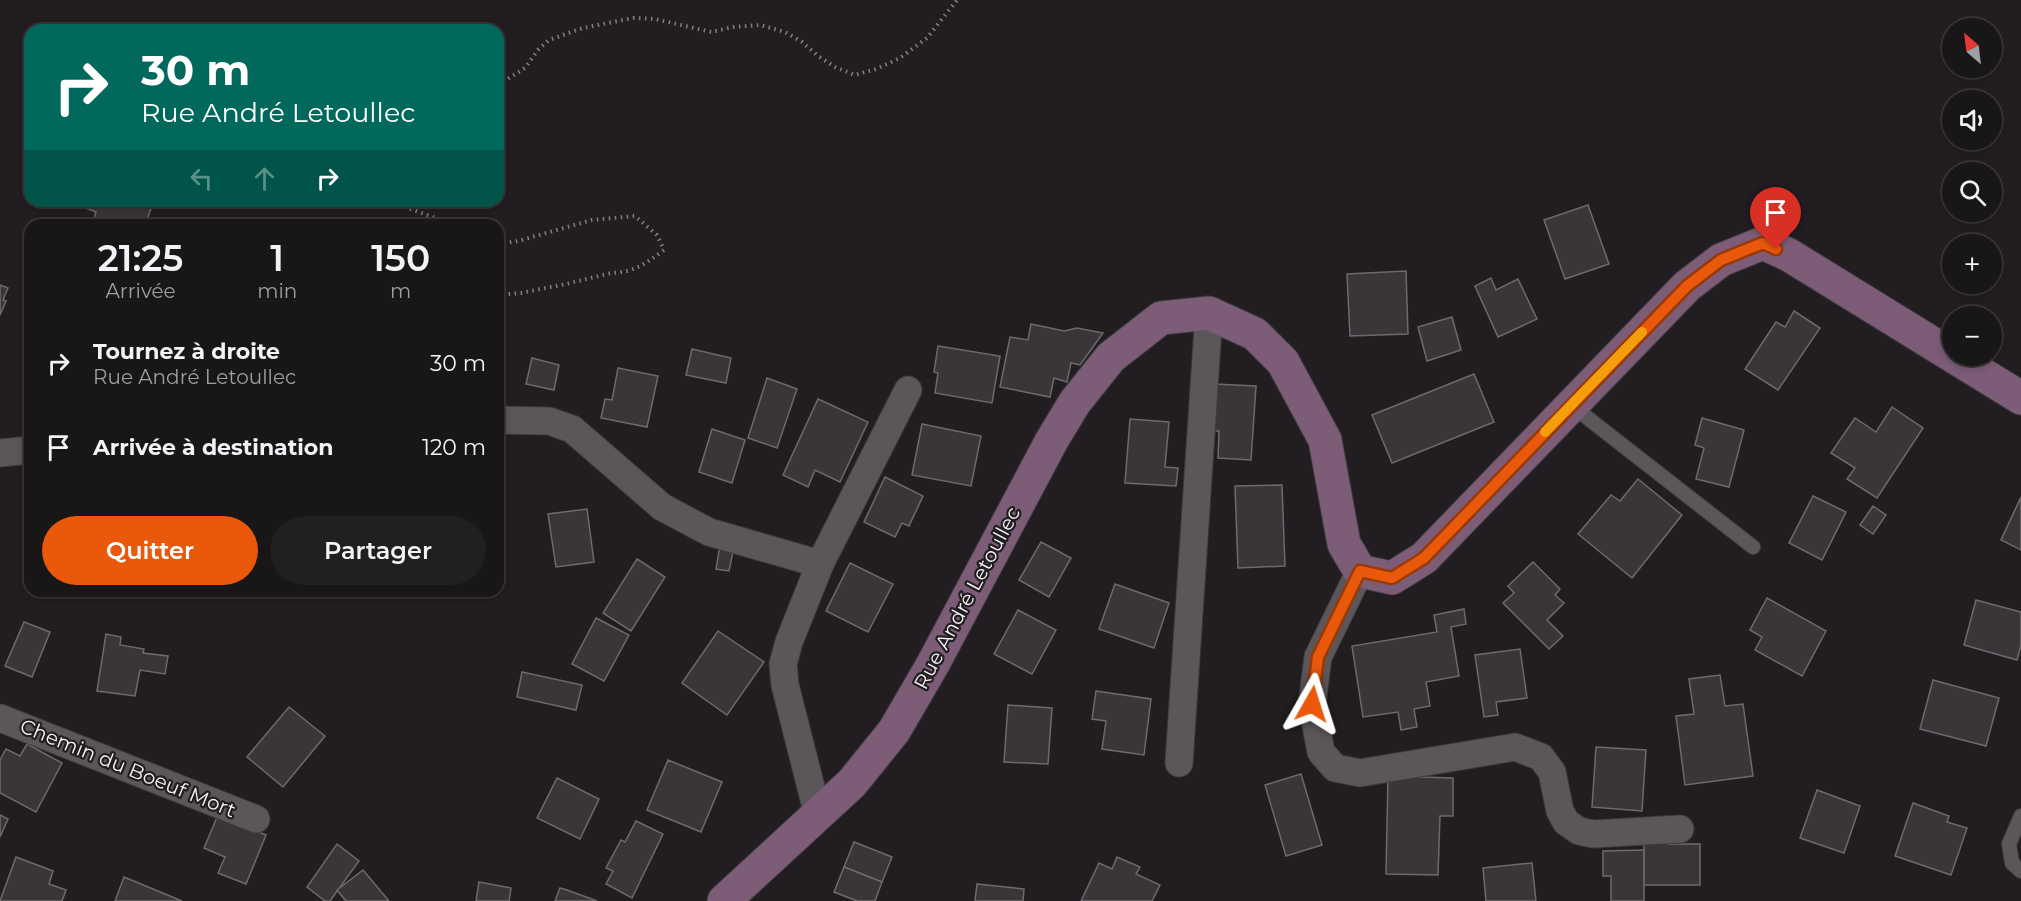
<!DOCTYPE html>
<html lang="fr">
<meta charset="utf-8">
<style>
:root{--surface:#191618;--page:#221f21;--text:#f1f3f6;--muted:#9f9fa2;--line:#373537;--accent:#ea580c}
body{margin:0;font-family:Montserrat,sans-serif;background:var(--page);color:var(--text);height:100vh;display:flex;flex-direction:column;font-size:22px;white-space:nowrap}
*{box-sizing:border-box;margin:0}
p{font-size:20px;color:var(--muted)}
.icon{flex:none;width:33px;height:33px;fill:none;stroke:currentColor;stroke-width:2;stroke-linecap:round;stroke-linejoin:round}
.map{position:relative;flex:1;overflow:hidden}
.side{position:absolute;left:24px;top:219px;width:480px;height:378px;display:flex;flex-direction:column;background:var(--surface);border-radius:18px;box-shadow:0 3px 9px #0003,0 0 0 2px var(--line)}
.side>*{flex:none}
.banner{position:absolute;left:24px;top:24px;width:480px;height:183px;border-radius:18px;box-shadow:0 3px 9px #0003,0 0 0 2px var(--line);background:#00695c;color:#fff;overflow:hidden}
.needle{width:39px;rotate:332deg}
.controls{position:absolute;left:1942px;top:18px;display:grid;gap:12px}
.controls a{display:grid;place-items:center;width:60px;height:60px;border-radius:50%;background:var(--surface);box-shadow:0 3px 9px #0003,0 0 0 2px var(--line);font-size:30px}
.pin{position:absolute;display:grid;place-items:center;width:51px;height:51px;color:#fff;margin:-62px -26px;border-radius:50% 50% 50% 0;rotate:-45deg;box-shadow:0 0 6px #0007}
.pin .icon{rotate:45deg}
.me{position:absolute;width:66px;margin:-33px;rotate:6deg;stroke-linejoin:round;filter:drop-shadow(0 0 4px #0008)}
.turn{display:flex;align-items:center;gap:21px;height:126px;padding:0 18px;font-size:27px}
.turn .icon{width:78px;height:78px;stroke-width:2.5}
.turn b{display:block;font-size:42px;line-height:51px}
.lanes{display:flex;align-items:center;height:57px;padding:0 18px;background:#0003;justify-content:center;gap:30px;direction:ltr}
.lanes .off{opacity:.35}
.eta{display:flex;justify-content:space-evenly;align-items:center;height:102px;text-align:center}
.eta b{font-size:36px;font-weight:600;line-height:42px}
.button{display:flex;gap:12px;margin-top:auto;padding:12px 18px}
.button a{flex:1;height:69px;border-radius:36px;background:var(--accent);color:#fff;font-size:24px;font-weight:600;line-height:69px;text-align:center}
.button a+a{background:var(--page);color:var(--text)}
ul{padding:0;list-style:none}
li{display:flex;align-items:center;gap:18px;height:84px;padding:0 18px}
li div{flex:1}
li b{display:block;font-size:22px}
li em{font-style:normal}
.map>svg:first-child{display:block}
.building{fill:#393539;stroke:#6e696d;stroke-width:1.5}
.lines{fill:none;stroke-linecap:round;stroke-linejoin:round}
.service-casing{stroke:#3e3b3e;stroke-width:16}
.minor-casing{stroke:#3e3b3e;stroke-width:29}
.secondary-casing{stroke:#3e3b3e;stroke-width:35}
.path{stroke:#848184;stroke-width:4;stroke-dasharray:1.5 4.5;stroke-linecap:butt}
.service{stroke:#5b565a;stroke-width:14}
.minor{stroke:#5b565a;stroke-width:27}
.secondary{stroke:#7c5c77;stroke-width:33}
.route-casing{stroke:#983908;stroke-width:15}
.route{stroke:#ea580c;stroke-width:10}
.slow{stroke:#f59e0b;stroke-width:10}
.labels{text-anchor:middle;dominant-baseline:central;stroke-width:4.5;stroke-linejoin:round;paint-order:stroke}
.street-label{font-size:20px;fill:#f6f3f6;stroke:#211d20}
</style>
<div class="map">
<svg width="2021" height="901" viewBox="0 0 2021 901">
<rect width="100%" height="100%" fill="#211d20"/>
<g class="building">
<path d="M68,201H139L152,206L145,225H92L96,212Z"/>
<path d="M1588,205L1609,264L1565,279L1544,220Z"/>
<path d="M1406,271L1408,334L1350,336L1347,274Z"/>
<path d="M1491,278L1496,290L1518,279L1537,319L1498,337L1475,286Z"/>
<path d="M0,285L8,288L3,300L6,301L0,315Z"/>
<path d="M1794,311L1820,328L1778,390L1745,369L1776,322L1785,327Z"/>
<path d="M1452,317L1461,350L1427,361L1418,327Z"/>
<path d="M1031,324L1064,331L1077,328L1103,333L1080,365L1071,363L1067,382L1054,378L1050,397L1000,387L1010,337L1028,340Z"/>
<path d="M938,346L1000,356L992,403L935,393L938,373L934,372Z"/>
<path d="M692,349L731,358L726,383L686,375Z"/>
<path d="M532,358L559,365L554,390L526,384Z"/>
<path d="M618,368L658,376L647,427L601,418L605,399L612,400Z"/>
<path d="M1474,374L1494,422L1392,463L1372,415Z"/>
<path d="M767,378L797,389L777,448L748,438Z"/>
<path d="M1214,384L1256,386L1251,460L1218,458L1219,431H1211Z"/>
<path d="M818,399L868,422L840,482L815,470L808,487L783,475Z"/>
<path d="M1892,407L1923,428L1877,498L1847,479L1855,468L1831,453L1855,418L1876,432Z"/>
<path d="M1702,418L1744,430L1729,487L1696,479L1704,448L1695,445Z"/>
<path d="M1130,419L1169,422L1165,467L1178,468L1176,486L1125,483Z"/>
<path d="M922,424L981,436L971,486L912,475Z"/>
<path d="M712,429L745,440L732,483L699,472Z"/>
<path d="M885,477L923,496L909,526L902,523L895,537L864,522Z"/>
<path d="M1638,479L1682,515L1632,578L1578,534L1611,495L1620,501Z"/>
<path d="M1282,485L1285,566L1238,568L1235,486Z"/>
<path d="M1813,496L1846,512L1822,560L1789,543Z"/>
<path d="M2021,497V550L2001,540Z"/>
<path d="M1873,506L1886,515L1873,534L1860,525Z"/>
<path d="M587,509L594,562L556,567L548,514Z"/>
<path d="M1041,542L1071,558L1049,597L1019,580Z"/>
<path d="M720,545L734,547L729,571L716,569Z"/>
<path d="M637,559L665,577L631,631L603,613Z"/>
<path d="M1533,562L1560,589L1555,595L1564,603L1547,620L1563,636L1549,649L1503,603L1514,593L1508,586Z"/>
<path d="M850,563L893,584L868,632L826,611Z"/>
<path d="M1115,584L1169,603L1154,648L1099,629Z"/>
<path d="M1767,598L1826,631L1802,676L1755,650L1762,637L1750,630Z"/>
<path d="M1976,600L2021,612V645L2017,660L1964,645Z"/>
<path d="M1464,609L1466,624L1451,627L1459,676L1426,682L1430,706L1414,709L1417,727L1401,730L1398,712L1363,717L1352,646L1437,632L1434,615Z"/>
<path d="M1018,610L1056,630L1032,674L994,654Z"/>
<path d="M596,618L629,635L604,681L572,664Z"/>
<path d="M24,622L50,632L32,677L5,666Z"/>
<path d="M718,631L764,662L727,715L682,683Z"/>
<path d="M106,634L121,637L120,645L144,649L143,653L168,656L165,674L140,670L135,696L97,691Z"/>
<path d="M1520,649L1527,698L1496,702L1498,715L1484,717L1475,655Z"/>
<path d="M522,672L582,685L576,710L517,697Z"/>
<path d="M1720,675L1725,706L1743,704L1753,776L1685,785L1676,716L1694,714L1689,679Z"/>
<path d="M1933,680L1999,698L1986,746L1920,729Z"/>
<path d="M1096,691L1151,699L1144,755L1102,749L1106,721L1092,719Z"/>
<path d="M1008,705L1052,708L1048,764L1004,762Z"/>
<path d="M289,707L325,736L283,787L247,757Z"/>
<path d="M27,744L62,763L36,812L0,793V760L6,749L20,756Z"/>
<path d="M1596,747L1646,750L1642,811L1592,807Z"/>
<path d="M668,760L722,782L701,832L647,810Z"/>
<path d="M1301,774L1322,845L1286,856L1265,785Z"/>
<path d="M1388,776L1453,778V816H1440L1438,875L1386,874Z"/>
<path d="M557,778L599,799L580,839L537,818Z"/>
<path d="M1817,790L1860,806L1844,853L1800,838Z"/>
<path d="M1913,803L1949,816L1947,822L1967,828L1951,875L1895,856Z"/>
<path d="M0,815L8,819L0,837Z"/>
<path d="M218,815L266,835L246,884L218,873L225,857L204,848Z"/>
<path d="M636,821L663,834L632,898L606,884L613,871L606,868L621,840L625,842Z"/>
<path d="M1644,839H1668V844H1700V885H1644Z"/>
<path d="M854,842L892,857L882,882L844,867Z"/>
<path d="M337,844L359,861L330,901H325L307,887Z"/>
<path d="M1644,850V901H1611V876H1603V851Z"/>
<path d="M16,857L53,871L49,884L66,890L62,901H0Z"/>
<path d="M1117,857L1140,867L1136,874L1160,885L1152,901H1081L1099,863L1112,869Z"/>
<path d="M1532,863L1536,901H1486L1483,868Z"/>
<path d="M844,867L882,882L875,901H857L834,892Z"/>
<path d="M363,870L389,901H346L337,890Z"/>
<path d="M124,877L182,901H115Z"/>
<path d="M479,882L511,888L509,901H476Z"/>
<path d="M977,884L1024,889L1023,901H975Z"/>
<path d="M560,888L567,890L597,901H555Z"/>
</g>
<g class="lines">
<g class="service-casing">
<g id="service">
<path d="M1571,405L1753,547"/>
<path d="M2021,816L2009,844L2012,863L2021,871"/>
</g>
</g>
<g class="minor-casing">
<g id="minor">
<path d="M498,420L549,421L572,429L662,507L709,532L820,564"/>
<path d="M0,453L30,450"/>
<path d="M1360,571L1318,657L1312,704L1321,752L1335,768L1360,773L1515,747L1541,757L1552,772L1560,811L1566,822L1579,831L1593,834L1680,829"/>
<path d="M0,718L256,819"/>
<path d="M1179,763L1209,313"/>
<path d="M818,815L785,685L783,664L789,642L820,564L908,390"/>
</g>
</g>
<g class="secondary-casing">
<path id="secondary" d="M724,901L852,783L894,731L933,664L1052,440L1075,402L1111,357L1161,318L1209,313L1255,334L1283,362L1325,440L1344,544L1360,571L1392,578L1424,558L1687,286L1721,260L1763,243L1789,255L2021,398"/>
</g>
<g class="path">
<path d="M498,85L525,68L538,50L549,40L583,28L633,18L655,19L711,32L733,27L760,25L785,32L802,42L818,56L835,67L855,75L876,69L900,58L927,38L957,0"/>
<path d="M375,201L393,203L456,225"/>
<path d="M498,244L518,241L592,220L635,216L657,235L664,250C645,264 635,272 611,273L566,284L521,293L498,295"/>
</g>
<use href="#service" class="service"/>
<use href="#minor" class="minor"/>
<use href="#secondary" class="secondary"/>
</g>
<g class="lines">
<g class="route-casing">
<path id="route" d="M1312,704L1318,657L1360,571L1392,578L1424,558L1687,286L1721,260L1763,243L1776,249"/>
</g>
<use href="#route" class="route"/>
<path class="slow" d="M1545,432L1642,332"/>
</g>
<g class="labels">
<g class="street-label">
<text transform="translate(967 598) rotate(-62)">Rue André Letoullec</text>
<text transform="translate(128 768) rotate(22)">Chemin du Boeuf Mort</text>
</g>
</g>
</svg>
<div class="controls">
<a><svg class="needle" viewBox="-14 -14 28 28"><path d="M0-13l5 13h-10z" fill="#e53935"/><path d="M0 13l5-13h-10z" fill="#9f9fa2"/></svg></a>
<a><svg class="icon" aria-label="sound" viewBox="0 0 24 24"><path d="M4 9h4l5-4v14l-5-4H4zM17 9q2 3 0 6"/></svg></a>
<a><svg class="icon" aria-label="search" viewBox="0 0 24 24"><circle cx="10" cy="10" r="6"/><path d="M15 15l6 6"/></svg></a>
<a>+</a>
<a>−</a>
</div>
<div class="pin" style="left:1776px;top:249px;background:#d93025"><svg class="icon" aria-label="arrive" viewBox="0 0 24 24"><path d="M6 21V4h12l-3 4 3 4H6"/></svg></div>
<svg class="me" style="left:1312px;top:704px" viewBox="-20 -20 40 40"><path d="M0-17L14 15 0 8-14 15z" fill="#ea580c" stroke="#fff" stroke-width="4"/></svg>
<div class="banner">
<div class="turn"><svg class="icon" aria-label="right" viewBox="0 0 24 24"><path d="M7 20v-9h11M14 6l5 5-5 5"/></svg><div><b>30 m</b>Rue André Letoullec</div></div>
<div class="lanes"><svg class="icon off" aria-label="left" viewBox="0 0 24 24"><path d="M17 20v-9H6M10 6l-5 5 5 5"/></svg><svg class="icon off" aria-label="ahead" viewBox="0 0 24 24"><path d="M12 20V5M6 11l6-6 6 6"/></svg><svg class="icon" aria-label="right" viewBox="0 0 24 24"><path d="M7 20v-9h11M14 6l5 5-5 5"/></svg></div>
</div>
<section class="side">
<div class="eta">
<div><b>21:25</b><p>Arrivée</p></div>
<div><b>1</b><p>min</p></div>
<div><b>150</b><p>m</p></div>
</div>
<ul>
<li><svg class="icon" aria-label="right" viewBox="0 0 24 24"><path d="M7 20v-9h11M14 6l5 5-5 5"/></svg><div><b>Tournez à droite</b><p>Rue André Letoullec</p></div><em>30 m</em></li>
<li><svg class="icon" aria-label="arrive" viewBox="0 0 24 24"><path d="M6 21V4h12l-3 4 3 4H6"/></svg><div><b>Arrivée à destination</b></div><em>120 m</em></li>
</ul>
<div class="button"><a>Quitter</a><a>Partager</a></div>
</section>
</div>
